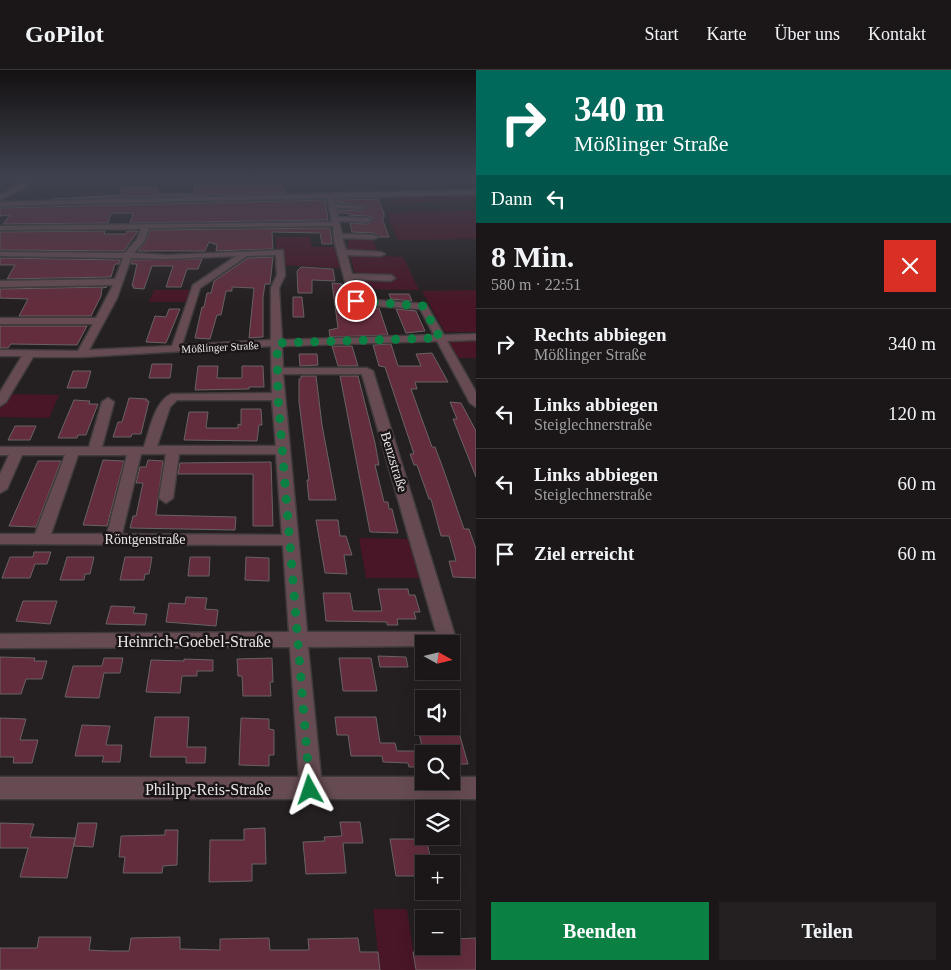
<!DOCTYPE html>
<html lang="de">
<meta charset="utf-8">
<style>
:root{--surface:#1b1718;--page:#242021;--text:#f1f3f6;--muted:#a09fa2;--line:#393637;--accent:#0b8043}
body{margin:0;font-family:Georgia,serif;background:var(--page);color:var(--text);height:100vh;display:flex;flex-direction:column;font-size:19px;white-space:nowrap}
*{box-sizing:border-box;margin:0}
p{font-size:16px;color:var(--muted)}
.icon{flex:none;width:28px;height:28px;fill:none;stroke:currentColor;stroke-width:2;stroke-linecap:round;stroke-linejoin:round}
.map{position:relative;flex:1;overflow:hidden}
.drawer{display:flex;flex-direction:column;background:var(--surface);width:475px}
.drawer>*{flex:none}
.hud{background:#00695c;color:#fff;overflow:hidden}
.needle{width:32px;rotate:98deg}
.buttons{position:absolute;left:415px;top:565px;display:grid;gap:10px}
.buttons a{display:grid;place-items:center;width:45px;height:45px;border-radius:0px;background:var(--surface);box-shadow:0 5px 20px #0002,0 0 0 1px var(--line);font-size:25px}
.pin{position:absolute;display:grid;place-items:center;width:42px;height:42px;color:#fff;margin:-21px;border:2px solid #fff;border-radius:50%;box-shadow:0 1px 5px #0007}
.me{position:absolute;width:55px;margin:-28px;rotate:355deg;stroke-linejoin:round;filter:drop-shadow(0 0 4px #0008)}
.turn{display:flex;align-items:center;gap:18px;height:105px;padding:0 15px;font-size:22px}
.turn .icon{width:65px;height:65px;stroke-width:2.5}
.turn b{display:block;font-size:35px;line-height:42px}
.then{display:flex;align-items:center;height:48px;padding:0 15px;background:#0003;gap:10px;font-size:19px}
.round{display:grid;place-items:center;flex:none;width:52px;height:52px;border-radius:0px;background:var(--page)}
.head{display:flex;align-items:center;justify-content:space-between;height:85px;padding:0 15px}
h1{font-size:30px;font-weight:700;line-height:38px}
.action{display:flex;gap:10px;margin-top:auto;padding:10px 15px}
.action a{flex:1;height:58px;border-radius:0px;background:var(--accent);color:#fff;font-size:20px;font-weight:700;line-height:58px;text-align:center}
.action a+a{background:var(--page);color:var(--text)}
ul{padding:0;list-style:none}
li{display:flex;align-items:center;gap:15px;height:70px;padding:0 15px;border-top:1px solid var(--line)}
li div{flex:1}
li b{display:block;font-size:19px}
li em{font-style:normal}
header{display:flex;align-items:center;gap:30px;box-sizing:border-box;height:70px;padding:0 25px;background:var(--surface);border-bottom:1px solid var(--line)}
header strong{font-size:24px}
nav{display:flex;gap:28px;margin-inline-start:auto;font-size:18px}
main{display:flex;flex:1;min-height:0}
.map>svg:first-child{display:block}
.green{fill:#481626}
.building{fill:#632d3d;stroke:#686264}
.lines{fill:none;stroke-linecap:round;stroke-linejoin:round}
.minor-casing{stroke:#403b3c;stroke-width:3}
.minor{fill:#664c52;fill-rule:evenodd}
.route{stroke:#0b8043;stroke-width:9;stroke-dasharray:0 16.2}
.labels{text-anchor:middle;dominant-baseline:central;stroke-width:5;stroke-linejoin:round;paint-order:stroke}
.far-street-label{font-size:11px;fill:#e9e5e6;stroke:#1a1516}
.street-label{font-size:14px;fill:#e9e5e6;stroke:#1a1516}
.near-street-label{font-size:16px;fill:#e9e5e6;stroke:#1a1516}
</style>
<header>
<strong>GoPilot</strong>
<nav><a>Start</a><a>Karte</a><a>Über uns</a><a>Kontakt</a></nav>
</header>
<main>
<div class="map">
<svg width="476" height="900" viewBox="0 0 476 900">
<rect width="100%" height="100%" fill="#241f20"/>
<g class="green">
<path d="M476,122V130L392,133L403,125Z"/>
<path d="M476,140V169L398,170L390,152V143Z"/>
<path d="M276,167H310L312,177H337L341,198L285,195L284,181H277Z"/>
<path d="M346,167L372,168L379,186L403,187L419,220L359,219L348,177L349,171Z"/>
<path d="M154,220H190L187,232H149Z"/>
<path d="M476,220V262H445L422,221Z"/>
<path d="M447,270H476V288H457Z"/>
<path d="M9,324L59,325L49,348L0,347V339Z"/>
<path d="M359,468L410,469L421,508H366Z"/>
<path d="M373,839H407L416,900H380Z"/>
</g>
<g class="building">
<path d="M281,115L285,123L54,129L121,125L122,118H157V124H193L195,116Z"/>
<path d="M378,129L384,143V148H382L389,167H380L374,163L352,162L350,153L368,154L374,149L368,146L349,145L348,143H339L338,140L363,141L367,136L337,132L336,130Z"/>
<path d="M325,130L328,150L130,153L133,143H111L108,153L3,154L10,145L0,146V138Z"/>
<path d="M330,158L332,174H322L320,163L272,162L273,179L216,181L217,175L209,172L205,181H138L146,171L150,160Z"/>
<path d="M105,161L104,164H126L127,161H138L124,181L0,180V162Z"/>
<path d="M273,187L270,214H265L263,227V267L249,268L254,218L232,217V221H226L221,245H217L210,269L195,268L202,237H204L207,223H211L214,211L248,188Z"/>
<path d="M0,188L120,190L119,194H115L111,207L7,209L15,195H0Z"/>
<path d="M202,189L198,199H187L181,217H166L173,196H152L144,219L133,218L134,216H132L137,194H131L132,190Z"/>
<path d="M301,197L333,199L335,211L312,210V223H298L297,201Z"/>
<path d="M332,213L342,214L346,238H379L388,265L330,267L329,260L338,258Z"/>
<path d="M107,217L102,218L101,226L91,246H19L28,229L0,228V219Z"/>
<path d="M389,224H409L412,231L391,229Z"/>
<path d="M293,227H302L304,247H293Z"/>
<path d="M169,239H180L166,273L146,272L155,246L166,247Z"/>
<path d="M396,239L416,241L425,261L406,263Z"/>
<path d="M0,256H87L77,275L11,274L8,278H0Z"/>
<path d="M391,274L398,296H421L416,284L432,283L448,312H415L417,319H411L432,377H435L444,401L464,459H469L476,479V508L453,507L449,491H456L449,466H441L431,429H429L417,395H414L410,384H414L385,297L379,296L373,275Z"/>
<path d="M332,276H352L358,296H338Z"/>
<path d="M299,284H317L318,295L300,296Z"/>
<path d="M152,294H172L170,308H149Z"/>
<path d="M198,296H218L217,308H242V296H263L264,317H249V319L195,320Z"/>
<path d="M73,301H91L86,318H67Z"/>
<path d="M301,306H316L322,355L336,430H309L307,410H309L299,332V309H301Z"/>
<path d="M340,306H358L375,373L379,395H375L384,432H388L389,439H392L398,463L370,462Z"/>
<path d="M129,328L147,329L146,331H149L141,364H132L131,367H113L118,352H122Z"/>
<path d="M74,330L90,331L89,334H98L86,365H78L77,368H58Z"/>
<path d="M450,332L461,333L476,361V407L453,349H457Z"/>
<path d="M241,339H261L262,355H259L257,371L184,370L189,342H208L206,358H238V354L241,355Z"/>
<path d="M15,356H36L30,370H8Z"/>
<path d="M103,390L124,391L107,456L83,455Z"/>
<path d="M148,390L163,391L156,445L236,447L235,460L130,458L133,446H136L143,413H136L140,397H146Z"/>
<path d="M38,391H61L36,457L9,456Z"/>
<path d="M271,392L273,456H253V404H178L180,393Z"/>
<path d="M316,450H338L340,466H346L352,485H344L347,504L325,503Z"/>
<path d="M34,482H51L47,494H35L30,508H2L10,487H33Z"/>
<path d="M67,487H94L90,504H85L84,510H60Z"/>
<path d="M125,487H152L149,504H145L144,510H120Z"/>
<path d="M190,487H210L209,506H188Z"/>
<path d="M246,487L269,488V511L245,510Z"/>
<path d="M378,519H408L409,525H415L420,542H414L416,549H397L398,555H387V552L326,551L323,523H350L353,541H382Z"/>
<path d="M186,527L207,528L205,539L218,540L216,556L166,552L169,533L185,534Z"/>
<path d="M23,531H57L50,554L16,551Z"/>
<path d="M111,536L135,537L133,543L147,544L145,555L106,554Z"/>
<path d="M378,586L406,587L408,597H380Z"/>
<path d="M0,587L35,588L34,591H47L42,609H26L21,624H0Z"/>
<path d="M104,588H123L120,603H104L99,628L65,627L73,596H102Z"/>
<path d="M272,588L273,612H270L271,626H243L242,606H238L237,589Z"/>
<path d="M339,588H371L377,621H343Z"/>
<path d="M184,589L213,590V601H197V606H182L180,623L146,622L151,590L184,591Z"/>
<path d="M155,647H189L187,677H206L205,693H186V687H150Z"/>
<path d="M335,647H376L380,673H395L397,681H423L418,659H458L468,694H451V684L424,683V697H409L408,693L383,692L382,686H351L348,665H337Z"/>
<path d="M0,648L26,649L20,670H38L32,693H13L14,687H0Z"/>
<path d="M241,648L269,649V659L274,660V685H269V696L239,695Z"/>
<path d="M82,655L110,656L106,675H122L120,692H102L104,686H75Z"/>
<path d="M340,752H360L363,773H343L346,803L306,804L303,772L325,771L324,767L342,766Z"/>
<path d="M0,753L34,754L30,767L75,768L67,808L20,807L28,778H0Z"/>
<path d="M78,753H97L93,777L74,776Z"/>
<path d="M265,758L266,794H252V811L209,812L210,770H244V759Z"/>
<path d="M165,760H178L177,795L163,796L162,803H123L125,787H119L121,766L165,765Z"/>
<path d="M390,769H426L432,794H424V806H396Z"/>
<path d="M39,867H91L89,880L109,881H129L131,868L180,867V879L220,880V869L269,868L270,880H309L308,869L358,868L360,882H378L380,900H0V878H37Z"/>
<path d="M476,868V900H416L413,882H434L433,876H451V869Z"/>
</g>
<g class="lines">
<g class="minor-casing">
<g id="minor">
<path d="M25,113L27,116L0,130V125Z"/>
<path d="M476,120V124L334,128L335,134L366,137L363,139L336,138L338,147L368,148L372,150L368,152L339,151L342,164L374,165L378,167L374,169L342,168L346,180L381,182L385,184L381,186L347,185L352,204L391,205L395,208L391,211L353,209L357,227L362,229L426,234L444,265L476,264V270L447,271L476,322V337L470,333L437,271L282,276L283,298H367L373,301L456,569L451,575L424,574V576L308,577L321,707H424V711H451V707H476V729H316L311,731L306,729H0V707H299L290,577L0,578V564L289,562L283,475L0,474V464H35L65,385H22L7,419L0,423V404L9,385H0V377H89L102,332L108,328L114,332L102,377H144C150,359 154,333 171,324L272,323L271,276L82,287H33L6,332L0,336V322L22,286H0V280L78,281L93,254H0V248H96L113,215L0,217V211L115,209L123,188L0,186V182L125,183L137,169L141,159L0,160V156L332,152L327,128L0,136V132ZM333,156L334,170L350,230L360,235L420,239L434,265L282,270L279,218L285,205L283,180L167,185L134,183L145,170L149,158ZM276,185L277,205L271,218V270L182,275L200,218L247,186ZM236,186L193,215L172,276L89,280L117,228L131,188L167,189ZM283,304H362L436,562H307ZM177,330H272L276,376H157L170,337ZM141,384H166L159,428L166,433L173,428L179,384H276L282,465L122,464ZM78,385H127L107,464H51Z"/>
</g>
</g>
<use href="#minor" class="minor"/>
</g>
<linearGradient id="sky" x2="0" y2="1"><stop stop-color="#141112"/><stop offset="0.46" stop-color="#3f424e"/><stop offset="1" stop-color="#3f424e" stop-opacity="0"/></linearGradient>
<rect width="476" height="235" fill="url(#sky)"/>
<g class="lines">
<path class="route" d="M310,720L278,327L277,273L440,268L423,236L356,231"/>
</g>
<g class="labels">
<g class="far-street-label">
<text transform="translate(220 277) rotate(-3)">Mößlinger Straße</text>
</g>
<g class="street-label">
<text transform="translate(394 392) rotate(73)">Benzstraße</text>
<text x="145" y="469">Röntgenstraße</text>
</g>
<g class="near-street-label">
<text x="194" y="571">Heinrich-Goebel-Straße</text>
<text x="208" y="719">Philipp-Reis-Straße</text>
</g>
</g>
</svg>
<div class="buttons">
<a><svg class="needle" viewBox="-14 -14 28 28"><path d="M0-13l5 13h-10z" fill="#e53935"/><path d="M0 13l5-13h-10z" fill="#a09fa2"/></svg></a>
<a><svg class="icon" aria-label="sound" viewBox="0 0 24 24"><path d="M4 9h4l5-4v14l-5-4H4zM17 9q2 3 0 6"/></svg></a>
<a><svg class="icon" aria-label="search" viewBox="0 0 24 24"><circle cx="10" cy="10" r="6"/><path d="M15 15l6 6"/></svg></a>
<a><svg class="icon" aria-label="layers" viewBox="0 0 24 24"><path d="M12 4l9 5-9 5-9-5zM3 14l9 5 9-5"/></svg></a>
<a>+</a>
<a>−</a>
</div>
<div class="pin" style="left:356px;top:231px;background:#d93025"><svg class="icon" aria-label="arrive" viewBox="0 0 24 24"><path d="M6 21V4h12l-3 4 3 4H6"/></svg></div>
<svg class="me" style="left:310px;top:720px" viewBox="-20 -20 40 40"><path d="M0-17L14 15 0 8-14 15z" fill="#0b8043" stroke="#fff" stroke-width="4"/></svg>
</div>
<section class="drawer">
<div class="hud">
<div class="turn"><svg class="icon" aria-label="right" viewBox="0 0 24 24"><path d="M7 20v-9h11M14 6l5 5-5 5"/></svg><div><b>340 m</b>Mößlinger Straße</div></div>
<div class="then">Dann<svg class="icon" aria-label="left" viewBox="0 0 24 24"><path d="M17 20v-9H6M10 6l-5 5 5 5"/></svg></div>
</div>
<div class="head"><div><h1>8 Min.</h1><p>580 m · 22:51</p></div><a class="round" style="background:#d93025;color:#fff"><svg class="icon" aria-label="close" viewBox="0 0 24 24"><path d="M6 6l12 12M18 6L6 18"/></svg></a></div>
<ul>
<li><svg class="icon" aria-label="right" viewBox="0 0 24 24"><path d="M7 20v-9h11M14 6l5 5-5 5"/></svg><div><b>Rechts abbiegen</b><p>Mößlinger Straße</p></div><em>340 m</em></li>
<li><svg class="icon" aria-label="left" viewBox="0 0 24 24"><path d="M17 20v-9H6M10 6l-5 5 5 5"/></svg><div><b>Links abbiegen</b><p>Steiglechnerstraße</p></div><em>120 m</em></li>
<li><svg class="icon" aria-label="left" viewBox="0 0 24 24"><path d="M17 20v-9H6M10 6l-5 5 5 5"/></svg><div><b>Links abbiegen</b><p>Steiglechnerstraße</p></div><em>60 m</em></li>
<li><svg class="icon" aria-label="arrive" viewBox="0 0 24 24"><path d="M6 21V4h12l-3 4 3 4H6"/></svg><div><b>Ziel erreicht</b></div><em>60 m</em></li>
</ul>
<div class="action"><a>Beenden</a><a>Teilen</a></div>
</section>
</main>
